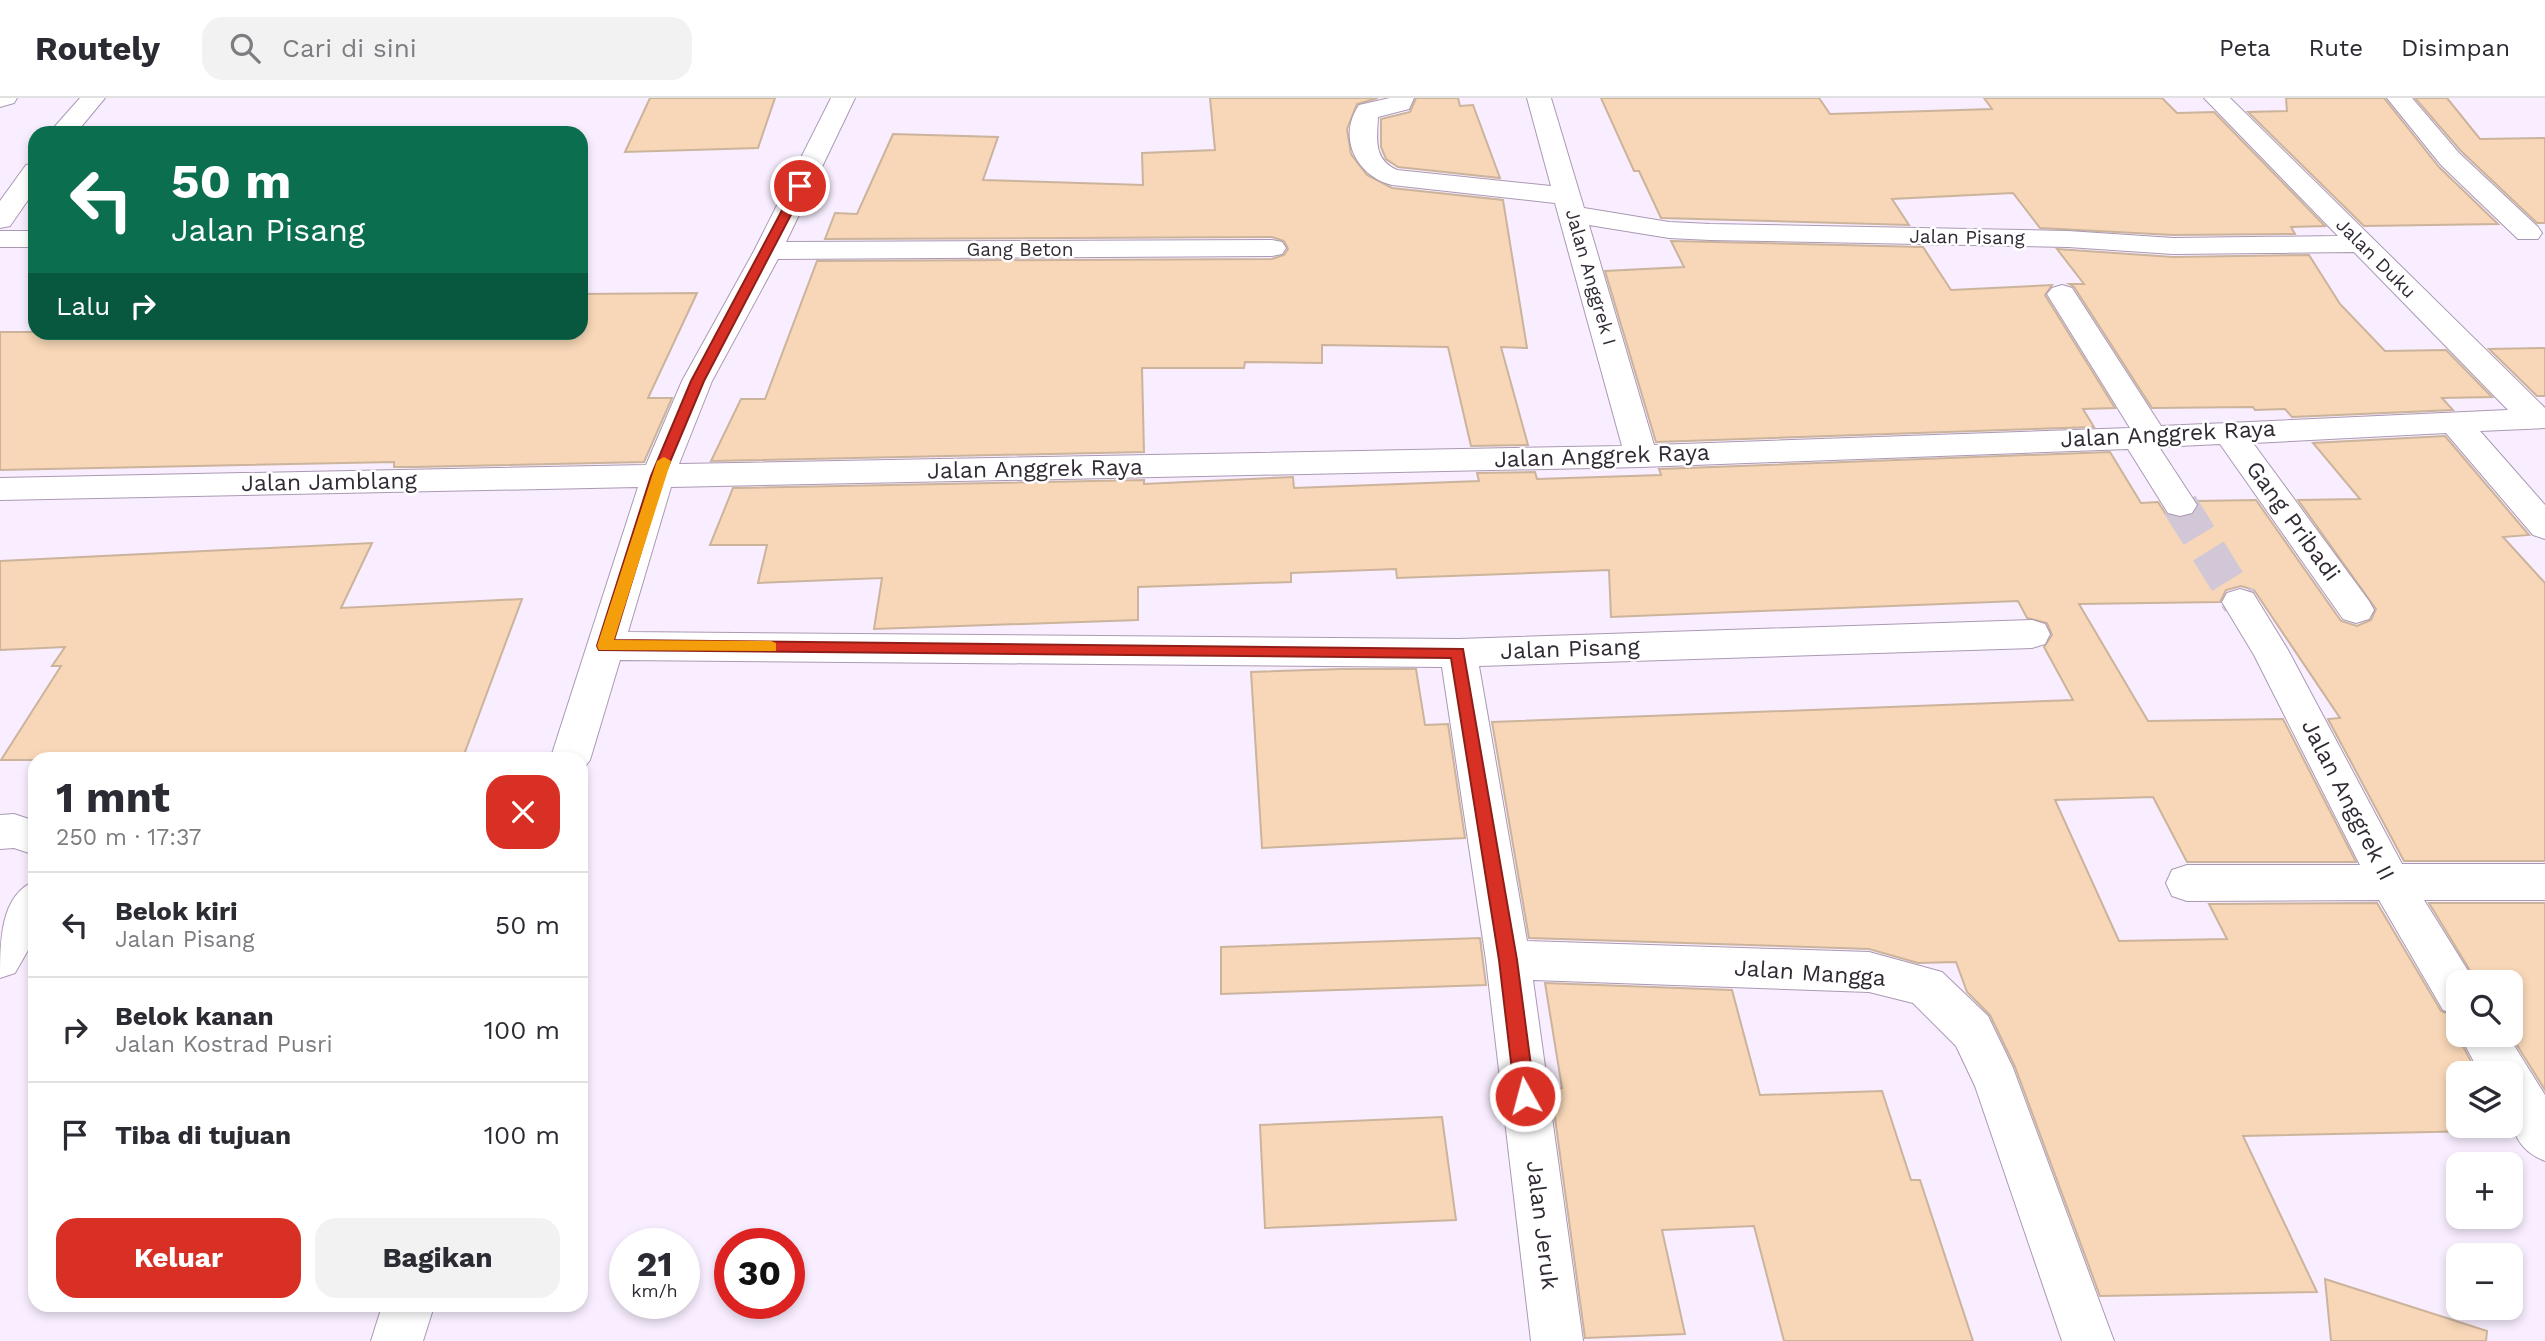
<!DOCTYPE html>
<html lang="id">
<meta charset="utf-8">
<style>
:root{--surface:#fff;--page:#f2f2f3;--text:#2b2b33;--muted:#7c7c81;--line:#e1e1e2;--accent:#d93025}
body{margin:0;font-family:"Work Sans",sans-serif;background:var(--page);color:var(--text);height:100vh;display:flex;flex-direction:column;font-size:26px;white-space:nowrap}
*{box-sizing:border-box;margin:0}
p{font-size:23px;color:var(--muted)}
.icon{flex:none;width:38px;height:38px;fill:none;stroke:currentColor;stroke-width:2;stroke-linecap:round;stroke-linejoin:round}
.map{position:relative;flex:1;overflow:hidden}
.panel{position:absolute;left:28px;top:654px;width:560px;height:560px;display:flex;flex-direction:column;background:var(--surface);border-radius:21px;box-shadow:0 4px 10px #0003}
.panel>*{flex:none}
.hud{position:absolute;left:28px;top:28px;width:560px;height:214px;border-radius:21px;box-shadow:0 4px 10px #0003;background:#0b6e4f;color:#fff;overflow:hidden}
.fabs{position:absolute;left:2446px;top:872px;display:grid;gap:14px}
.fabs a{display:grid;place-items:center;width:77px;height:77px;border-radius:14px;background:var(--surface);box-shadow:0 4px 10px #0003;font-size:35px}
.speed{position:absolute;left:609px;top:1130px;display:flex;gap:14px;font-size:35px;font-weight:700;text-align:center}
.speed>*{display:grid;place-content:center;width:91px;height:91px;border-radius:50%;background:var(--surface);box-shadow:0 4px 10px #0003;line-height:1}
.speed small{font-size:18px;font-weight:400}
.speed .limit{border:10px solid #d22;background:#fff;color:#111}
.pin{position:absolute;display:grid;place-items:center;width:60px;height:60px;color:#fff;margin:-30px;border:4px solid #fff;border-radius:50%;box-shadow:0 2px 7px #0007}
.me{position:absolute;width:77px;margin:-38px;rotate:353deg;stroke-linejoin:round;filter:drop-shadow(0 0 5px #0008)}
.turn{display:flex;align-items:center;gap:24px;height:147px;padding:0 28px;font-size:32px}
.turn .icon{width:91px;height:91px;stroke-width:2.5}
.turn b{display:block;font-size:49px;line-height:60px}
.then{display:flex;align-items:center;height:66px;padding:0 28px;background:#0003;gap:14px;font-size:26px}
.round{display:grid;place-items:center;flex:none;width:74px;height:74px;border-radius:21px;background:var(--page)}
.summary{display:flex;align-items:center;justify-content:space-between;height:119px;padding:0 28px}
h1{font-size:42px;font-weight:700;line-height:52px}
.primary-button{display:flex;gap:14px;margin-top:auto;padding:14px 28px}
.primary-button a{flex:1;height:80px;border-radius:21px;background:var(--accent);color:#fff;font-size:28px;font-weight:700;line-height:80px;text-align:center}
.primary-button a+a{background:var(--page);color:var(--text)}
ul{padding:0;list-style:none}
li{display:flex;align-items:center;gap:21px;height:105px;padding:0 28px;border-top:2px solid var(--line)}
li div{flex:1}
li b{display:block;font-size:26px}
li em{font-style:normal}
header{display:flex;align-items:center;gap:42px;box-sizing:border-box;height:98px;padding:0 35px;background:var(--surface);border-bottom:2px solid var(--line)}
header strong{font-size:33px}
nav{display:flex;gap:38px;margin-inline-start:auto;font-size:24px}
.search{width:490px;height:63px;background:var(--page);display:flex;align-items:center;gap:18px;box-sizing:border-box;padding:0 24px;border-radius:21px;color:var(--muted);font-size:26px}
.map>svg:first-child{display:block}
.building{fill:#f7d7b7;stroke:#cbb39c;stroke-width:2}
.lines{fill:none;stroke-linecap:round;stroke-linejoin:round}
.minor-tunnel{stroke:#d1c7d7;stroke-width:36;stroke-dasharray:36 18;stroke-linecap:butt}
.minor-casing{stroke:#aa99b3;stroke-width:2}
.minor{fill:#fff;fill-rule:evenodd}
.route{fill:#d93025;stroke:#8d1f18;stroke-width:2}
.slow{fill:#f59e0b}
.labels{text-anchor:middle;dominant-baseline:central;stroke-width:5;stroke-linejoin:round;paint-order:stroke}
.far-street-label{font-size:19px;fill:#322b35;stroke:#fff}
.street-label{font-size:23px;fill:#322b35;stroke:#fff}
</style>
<header>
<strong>Routely</strong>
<div class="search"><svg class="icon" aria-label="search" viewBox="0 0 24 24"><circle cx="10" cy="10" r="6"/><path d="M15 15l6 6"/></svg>Cari di sini</div>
<nav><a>Peta</a><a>Rute</a><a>Disimpan</a></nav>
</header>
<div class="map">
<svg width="2545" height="1243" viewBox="0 0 2545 1243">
<rect width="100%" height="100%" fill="#f9eeff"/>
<g class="building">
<path d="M650,0H775L758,50L625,54Z"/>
<path d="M1210,0H1378L1357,6L1347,31L1351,56L1367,77L1392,90L1503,102L1527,250L1501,249L1528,347L1471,348L1448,249L1322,247V265L1245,264L1244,270H1142L1144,354L711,363L741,301H765L817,163L1272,161L1284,157L1288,151L1284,143L1272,139L825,141L835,115L857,116L893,36L998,39L983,82L1143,87L1142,55L1215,52Z"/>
<path d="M1416,0H1458L1460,8L1473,7L1500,80L1398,69L1386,61L1381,49V21L1410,14Z"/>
<path d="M1601,0H1819L1830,16L1992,11L1984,0H2162L2177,15L2214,14L2325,128L2291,129L2295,136L2173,137L2040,130L2013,95L1892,101L1909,127L1661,120L1639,73H1634Z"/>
<path d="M2286,0H2384L2439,69L2498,126L2364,128L2248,14L2287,13Z"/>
<path d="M2415,0H2447L2480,41L2545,40V125H2537L2461,53Z"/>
<path d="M1671,143L1923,149L1951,192L2052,187L2045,197L2115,310L2083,311L2094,329L1656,344L1605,173L1684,169Z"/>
<path d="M2057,151L2173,159L2309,157L2340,206L2385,253L2446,252L2492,299L2442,300L2453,312L2292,319L2285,311L2255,312L2253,309L2152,310L2074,189L2069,186H2084Z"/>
<path d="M697,195L648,300H672L644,364L413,369H394V364L0,372V234H581V196Z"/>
<path d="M2545,250V298H2537L2489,251Z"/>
<path d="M2445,338L2529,437L2503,439L2545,485V763H2404L2328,621L2340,620L2254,492L2241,488L2226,492L2220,504L2079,506L2148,623L2283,621L2356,764H2187L2153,699L2055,702L2119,843L2227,841L2209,806L2377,805L2441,913L2459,920L2457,937L2477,975H2459V1027H2476L2479,1033L2243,1038L2317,1194L2100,1198L2015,969L1990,917L1967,894L1956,864L1918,865L1869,851L1529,840L1492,624L2073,602L2044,549L2052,537L2047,525L2027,520L2018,503L1611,519L1609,472L1397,480L1396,471L1291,475V484L1138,489V522L874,531L882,480L758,485L767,447H710L733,390L1144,382V386L1293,379L1294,390L1479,383L1477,375L1535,374L1537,381L1661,377L1659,371L2110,354L2141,405L2158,404L2167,418L2179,421L2193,418L2199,408L2197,403L2256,402L2341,523L2357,528L2371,522L2376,511L2298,402L2360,401L2313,345Z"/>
<path d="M372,445L341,510L522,501L462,662H1L61,568H52L65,549L0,552V463Z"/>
<path d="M1341,571H1416L1425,627L1448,626L1465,740L1262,750L1251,574Z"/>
<path d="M2429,805H2545V992L2510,936L2511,884H2477Z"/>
<path d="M1480,840L1486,887L1221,896V849Z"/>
<path d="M1545,885L1732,892L1760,997L1882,993L1911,1082H1920L1973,1243H1784L1754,1128L1662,1132L1685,1236L1585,1240L1551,991L1562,990Z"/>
<path d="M1442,1019L1456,1122L1265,1130L1260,1027Z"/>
<path d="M2325,1181L2487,1233L2486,1243H2331Z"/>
</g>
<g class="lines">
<path class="minor-tunnel" d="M2180,407L2240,504"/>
<g class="minor-casing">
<g id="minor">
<path d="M0,0H17L14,5L0,9Z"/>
<path d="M80,0H105L76,35H49Z"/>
<path d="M831,0H855L786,144L1272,142L1282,144L1286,150L1282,156L1272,158L778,161L712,283L679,366L1622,348L1555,105L1392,87C1356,78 1337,39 1359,7L1390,0H1414L1409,11L1378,19C1377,42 1373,61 1397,72L1551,88L1527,0H1551L1584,110L1669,124L1710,126L2068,133L2173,140L2338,138L2204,0H2230L2545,310V330L2480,333L2545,407V441L2533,437L2446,335L2253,345L2369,503L2374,512L2369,521L2356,525L2343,521L2220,346L2159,349L2197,407L2192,415L2180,418L2168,415L2128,351L1641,369L671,389L628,534L1458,541L2032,522L2045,526L2050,536L2045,546L2032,550L1479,568L1527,843L1869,854L1942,874L1988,918L2013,970L2114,1243H2062L1975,988L1956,948L1913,905L1869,894L1533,882L1583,1243H1531L1486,862L1442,569L620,562L590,662L581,674V662H550L638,389L0,402V380L646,367L682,283L754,153ZM1589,127L1669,140L1710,142L2068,149L2173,156L2354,154L2508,312L2161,328L2072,190L2062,187L2052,190L2047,196L2130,330L1654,347Z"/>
<path d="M2387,0H2412L2459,55L2538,129L2542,135L2538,141H2518L2441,67Z"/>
<path d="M35,65V92L10,128L0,130V103L26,67Z"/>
<rect x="0" y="133" width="35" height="16"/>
<path d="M2240,491L2253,495L2288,552L2402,766H2545V802H2424L2475,884H2459V918L2443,912L2379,802L2187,803L2172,798L2166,785L2172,772L2187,767H2360L2254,557L2222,504L2227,495Z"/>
<path d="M14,716L35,723V757L14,750L0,751V717Z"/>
<path d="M35,783V840L15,875L0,880C0,844 0,797 35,783Z"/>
<path d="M2459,936H2507L2545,997V1063C2504,1047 2511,1012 2511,975H2480Z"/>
<path d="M382,1208H434L423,1243H371Z"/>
</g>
</g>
<use href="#minor" class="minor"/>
</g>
<path class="route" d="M800,84L806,88L704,283L664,378L614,542L1463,551L1517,862L1535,998L1532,1004L1525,1007L1518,1004L1515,998L1499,862L1451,560L599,552L597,548L651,378L691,283L795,88Z"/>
<path class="slow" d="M664,359L671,363L614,542L771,543L776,545V553L599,552L597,548L657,363Z"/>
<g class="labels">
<g class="far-street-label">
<text transform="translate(1967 139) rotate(1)">Jalan Pisang</text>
<text x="1020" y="151">Gang Beton</text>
<text transform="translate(2376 160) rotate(45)">Jalan Duku</text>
<text transform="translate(1591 179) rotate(74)">Jalan Anggrek I</text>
</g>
<g class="street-label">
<text transform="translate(2168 336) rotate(-3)">Jalan Anggrek Raya</text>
<text transform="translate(1602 358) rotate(-2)">Jalan Anggrek Raya</text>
<text transform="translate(1035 371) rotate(-1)">Jalan Anggrek Raya</text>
<text transform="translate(329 384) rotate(-1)">Jalan Jamblang</text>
<text transform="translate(2293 423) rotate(54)">Gang Pribadi</text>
<text transform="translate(1570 551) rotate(-2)">Jalan Pisang</text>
<text transform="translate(2348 702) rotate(63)">Jalan Anggrek II</text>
<text transform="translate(1810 875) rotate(4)">Jalan Mangga</text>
<text transform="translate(1542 1127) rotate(83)">Jalan Jeruk</text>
</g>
</g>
</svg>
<div class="fabs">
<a><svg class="icon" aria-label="search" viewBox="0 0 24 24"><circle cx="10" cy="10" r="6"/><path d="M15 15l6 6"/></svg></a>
<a><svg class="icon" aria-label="layers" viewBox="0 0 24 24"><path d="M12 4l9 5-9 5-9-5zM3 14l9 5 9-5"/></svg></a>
<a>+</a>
<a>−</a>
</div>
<div class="speed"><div>21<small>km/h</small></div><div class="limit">30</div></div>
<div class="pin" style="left:800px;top:88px;background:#d93025"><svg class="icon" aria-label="arrive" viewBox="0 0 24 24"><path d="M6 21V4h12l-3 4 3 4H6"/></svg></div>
<svg class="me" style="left:1525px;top:998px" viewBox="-20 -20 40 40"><circle r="17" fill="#d93025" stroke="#fff" stroke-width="3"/><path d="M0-11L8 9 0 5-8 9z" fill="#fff"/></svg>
<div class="hud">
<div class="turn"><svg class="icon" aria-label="left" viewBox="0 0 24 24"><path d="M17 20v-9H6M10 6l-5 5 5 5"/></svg><div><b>50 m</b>Jalan Pisang</div></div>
<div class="then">Lalu<svg class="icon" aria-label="right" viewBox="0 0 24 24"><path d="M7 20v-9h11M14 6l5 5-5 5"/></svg></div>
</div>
<section class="panel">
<div class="summary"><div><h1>1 mnt</h1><p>250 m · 17:37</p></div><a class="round" style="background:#d93025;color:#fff"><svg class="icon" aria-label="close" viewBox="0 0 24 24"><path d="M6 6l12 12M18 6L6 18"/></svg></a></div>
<ul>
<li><svg class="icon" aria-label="left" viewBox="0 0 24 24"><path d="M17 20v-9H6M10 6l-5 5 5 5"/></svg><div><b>Belok kiri</b><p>Jalan Pisang</p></div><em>50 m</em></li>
<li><svg class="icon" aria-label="right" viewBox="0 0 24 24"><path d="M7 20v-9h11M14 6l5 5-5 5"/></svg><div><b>Belok kanan</b><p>Jalan Kostrad Pusri</p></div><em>100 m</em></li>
<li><svg class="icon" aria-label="arrive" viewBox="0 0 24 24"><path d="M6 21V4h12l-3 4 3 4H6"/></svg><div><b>Tiba di tujuan</b></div><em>100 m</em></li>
</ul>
<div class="primary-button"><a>Keluar</a><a>Bagikan</a></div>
</section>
</div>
